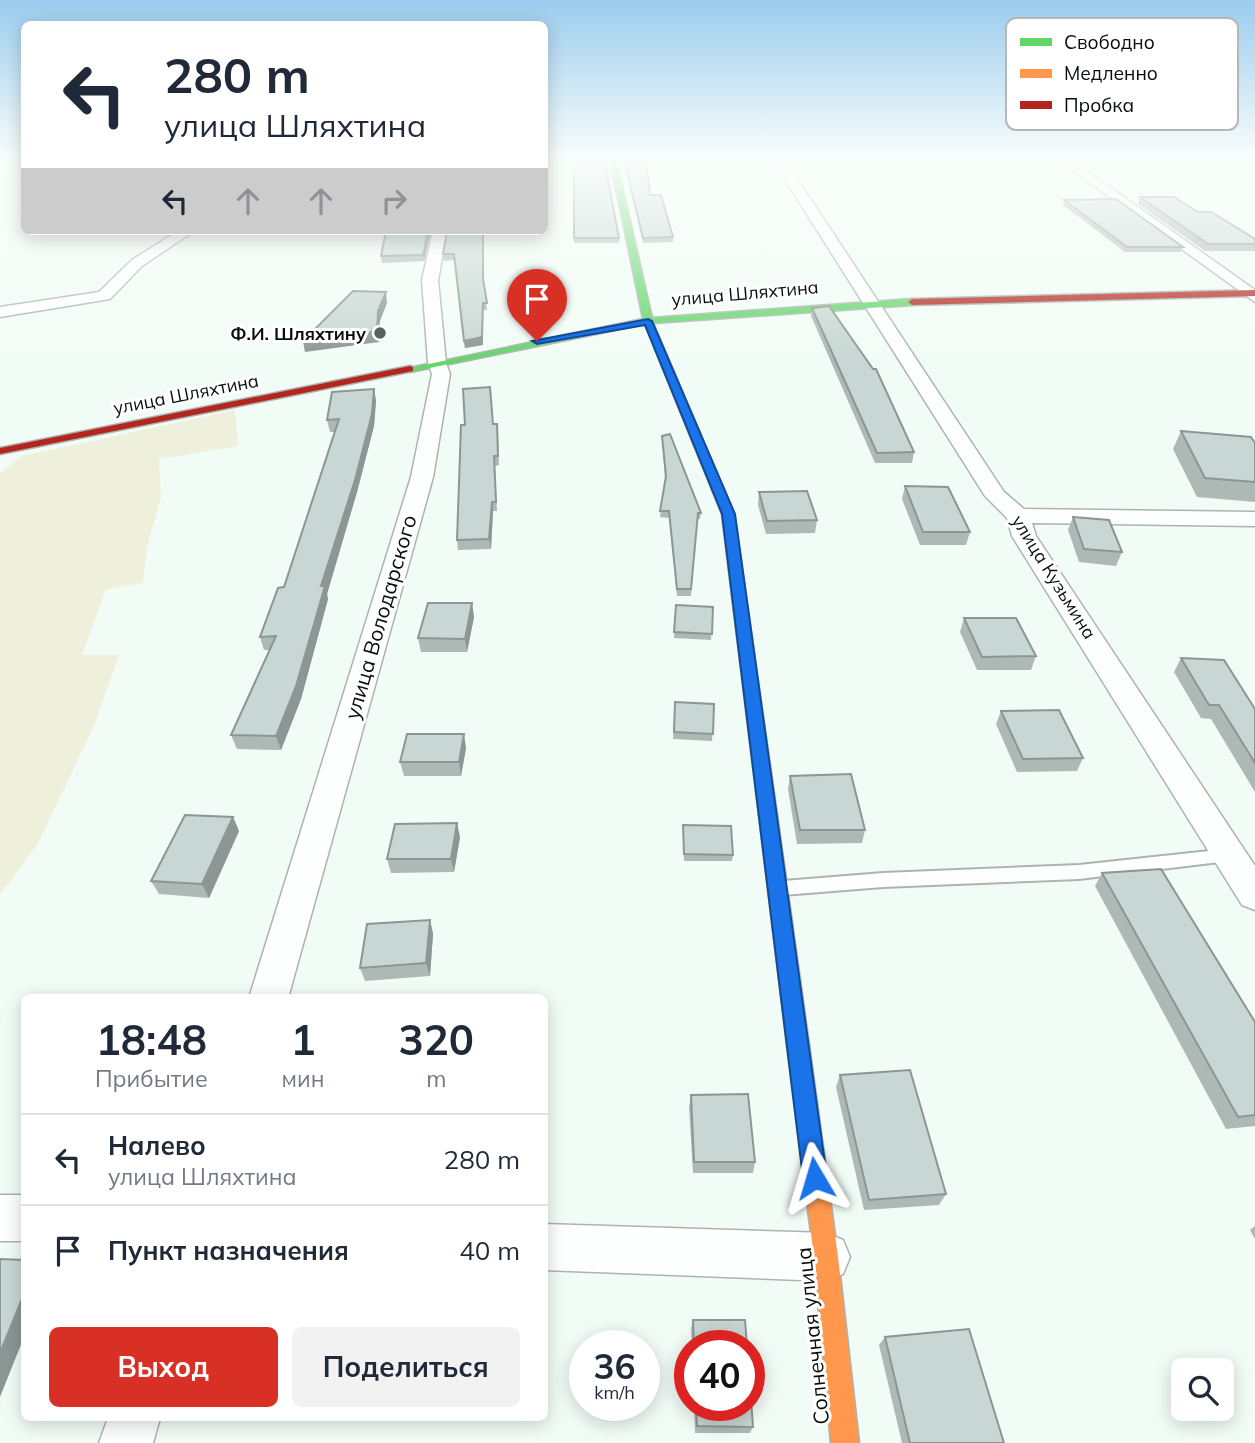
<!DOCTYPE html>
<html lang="ru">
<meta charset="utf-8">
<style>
:root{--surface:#fff;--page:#f2f2f3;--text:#1f2937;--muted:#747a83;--line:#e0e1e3;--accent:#d93025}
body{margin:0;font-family:Mulish,sans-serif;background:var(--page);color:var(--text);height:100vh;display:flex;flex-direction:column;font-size:26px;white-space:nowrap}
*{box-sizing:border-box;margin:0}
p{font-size:23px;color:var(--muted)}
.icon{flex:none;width:38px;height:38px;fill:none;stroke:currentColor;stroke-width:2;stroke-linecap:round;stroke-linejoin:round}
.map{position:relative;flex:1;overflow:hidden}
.details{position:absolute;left:21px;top:994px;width:527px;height:427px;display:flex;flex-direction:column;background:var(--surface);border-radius:10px;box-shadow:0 4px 18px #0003}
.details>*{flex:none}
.hud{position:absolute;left:21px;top:21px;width:527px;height:214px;border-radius:10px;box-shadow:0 4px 18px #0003;background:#fff;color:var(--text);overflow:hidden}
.controls{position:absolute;left:1171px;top:1358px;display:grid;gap:14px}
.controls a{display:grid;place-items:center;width:63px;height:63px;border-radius:10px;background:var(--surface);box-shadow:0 4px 18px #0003;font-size:35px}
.speed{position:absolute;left:569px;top:1330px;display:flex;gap:14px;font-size:35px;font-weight:700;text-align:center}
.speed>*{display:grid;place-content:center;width:91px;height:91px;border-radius:50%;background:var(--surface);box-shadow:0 4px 18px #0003;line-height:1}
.speed small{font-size:18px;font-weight:400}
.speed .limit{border:10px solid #d22;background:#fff;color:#111}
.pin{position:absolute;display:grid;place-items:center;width:60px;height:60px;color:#fff;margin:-72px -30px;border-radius:50% 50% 50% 0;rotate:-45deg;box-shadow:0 0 7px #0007}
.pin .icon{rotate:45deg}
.me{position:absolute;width:77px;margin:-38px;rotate:353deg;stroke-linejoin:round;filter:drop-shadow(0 0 5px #0008)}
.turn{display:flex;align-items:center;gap:24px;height:147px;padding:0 28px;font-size:32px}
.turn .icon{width:91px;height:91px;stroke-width:2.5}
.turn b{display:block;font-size:49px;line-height:60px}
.lanes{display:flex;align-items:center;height:66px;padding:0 28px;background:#0003;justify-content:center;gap:35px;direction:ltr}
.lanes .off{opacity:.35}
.eta{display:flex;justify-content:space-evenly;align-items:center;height:119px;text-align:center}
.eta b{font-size:42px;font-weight:700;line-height:49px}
.button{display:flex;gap:14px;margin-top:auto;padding:14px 28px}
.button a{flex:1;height:80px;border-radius:10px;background:var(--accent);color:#fff;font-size:28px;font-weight:700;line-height:80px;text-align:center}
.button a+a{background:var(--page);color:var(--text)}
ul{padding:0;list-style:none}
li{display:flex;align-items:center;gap:21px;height:91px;padding:0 28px;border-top:2px solid var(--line)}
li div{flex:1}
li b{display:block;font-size:26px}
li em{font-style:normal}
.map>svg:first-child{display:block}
.green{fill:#eef0dc}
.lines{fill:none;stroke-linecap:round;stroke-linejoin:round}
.lane-casing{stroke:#adb4b0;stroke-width:4}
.street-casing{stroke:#adb4b0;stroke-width:3}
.fast-casing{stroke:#adb4b0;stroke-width:3}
.slow-casing{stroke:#adb4b0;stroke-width:3}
.jam-casing{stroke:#adb4b0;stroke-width:3}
.lane{fill:#fdfffe;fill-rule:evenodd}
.street{fill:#fdfffe;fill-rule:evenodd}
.fast{fill:#63d668;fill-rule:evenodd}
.slow{fill:#ff974d;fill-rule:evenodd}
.jam{fill:#b3261e;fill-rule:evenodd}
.wall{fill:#acb9b5}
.shaded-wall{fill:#8c9694}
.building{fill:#c8d7d3;stroke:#8c9694;stroke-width:2}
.route{fill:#1a73e8;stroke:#114b97;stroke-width:2}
.poi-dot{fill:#5a615d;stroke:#fff;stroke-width:2.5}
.labels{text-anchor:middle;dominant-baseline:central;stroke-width:6;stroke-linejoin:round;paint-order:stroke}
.far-street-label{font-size:18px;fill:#080e0a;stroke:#fff}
.far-poi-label{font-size:18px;font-weight:bold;fill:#080e0a;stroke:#fff;text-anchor:end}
.street-label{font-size:21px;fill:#080e0a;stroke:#fff}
.key{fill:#fff;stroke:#b5b7b6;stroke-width:2}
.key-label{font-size:19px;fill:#080e0a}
</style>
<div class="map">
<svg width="1255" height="1443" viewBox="0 0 1255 1443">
<rect width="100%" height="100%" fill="#f2fcf6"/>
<path class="green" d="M235,410L238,446L159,459L161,497L147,547L143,583L106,589L82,655H119L94,726L38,843L0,895V473L22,456Z"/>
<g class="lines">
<g class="lane-casing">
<path id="lane" d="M1228,849L1234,850L1236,855L1234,860L1228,861L1079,879L883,887L783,895L777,893L775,888L777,883L783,881L883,873L1079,865Z"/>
</g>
<g class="street-casing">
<g id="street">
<path d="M772,159H784L1004,492L1024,509L1255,512V526L1032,523L1036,536L1255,866V910L1242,905L1012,536L1007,518L985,496Z"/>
<path d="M1057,159H1070L1255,290V302Z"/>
<path d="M178,231H194L142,266L110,299L0,317V307L99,292L132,260Z"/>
<path d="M433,231H447L438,280L446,363L450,374L433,477L288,998H249L411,477L432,374L428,363L422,280Z"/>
<rect x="0" y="1195" width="24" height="46"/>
<path d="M544,1224L826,1233L843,1240L850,1257L843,1274L826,1281L544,1270Z"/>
<path d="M108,1418H160L153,1443H99Z"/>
</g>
</g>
<g class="fast-casing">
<path id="fast" d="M610,159H616L652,318L912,299L916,302L912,305L653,323L734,514L777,815L774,820H762L759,815L722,514L645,324L410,372L405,369L643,319Z"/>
</g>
<g class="slow-casing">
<path id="slow" d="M798,1035L806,1038L809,1045L838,1257L859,1443H831L814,1257L787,1045L790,1038Z"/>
</g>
<g class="jam-casing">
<g id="jam">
<path d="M1255,290V296L912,305L908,302L912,299Z"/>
<path d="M410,366L413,367V371L0,454V448Z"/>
<path d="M768,808L774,810L777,815L809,1045L806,1052L798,1055L790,1052L787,1045L759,815L762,810Z"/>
</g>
</g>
<use href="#lane" class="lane"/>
<use href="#street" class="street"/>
<use href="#fast" class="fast"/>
<use href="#slow" class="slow"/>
<use href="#jam" class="jam"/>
</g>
<g class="wall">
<path d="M574,159L619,238V243H574Z"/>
<path d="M623,159H646L650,195L673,237V242L643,243Z"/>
<path d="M1140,197L1198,212L1255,239V251H1205L1138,204Z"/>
<path d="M1064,200L1183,247L1181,252H1125L1063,205Z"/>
<path d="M386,231H431L424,261L382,263L381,256Z"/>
<path d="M447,231H484V284L487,310H483V345L465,348L454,260L444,261L443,254Z"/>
<path d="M812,308L914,452L912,463H875L811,316Z"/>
<path d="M374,389L376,401L374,426L357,492L327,594L328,599L301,699L281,750L237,749L231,735L269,650H264L260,637L284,587L335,432H330L327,420Z"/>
<path d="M494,424L498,432L499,465L495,466L497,511H493L491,549L458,550L457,540Z"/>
<path d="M1181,431L1255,443V502L1197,497L1173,449Z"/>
<path d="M662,436L701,513L700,519H697L691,596H677L669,518L660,517L665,479Z"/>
<path d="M905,486L970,532L966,545H920L902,499Z"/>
<path d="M759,492L817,520L815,533L766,534L758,505Z"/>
<path d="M1073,517L1122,552L1116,566L1079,562L1068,530Z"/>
<path d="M472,603L474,617L467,652H421L418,638Z"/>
<path d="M676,605L713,607L711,640L674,638Z"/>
<path d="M964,618L1036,656L1031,670H977L960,632Z"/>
<path d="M1181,658L1255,709V792L1211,719L1201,718L1174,672Z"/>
<path d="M675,702L714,704L712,741L673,739Z"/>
<path d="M1001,711L1083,758L1077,771L1017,772L996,724Z"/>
<path d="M466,748L461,776H404L400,762Z"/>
<path d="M790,776L865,830L862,843L797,844L788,789Z"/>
<path d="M233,817L239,831L209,898L159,894L151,881Z"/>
<path d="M683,825L733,855L732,861H684Z"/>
<path d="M460,837L454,872L391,873L387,859Z"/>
<path d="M1102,873L1255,1022V1126L1226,1129L1095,886Z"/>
<path d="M430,920L433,934L430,976L365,981L360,968Z"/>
<path d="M840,1075L946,1194L939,1205L864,1210L836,1087Z"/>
<path d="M691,1095L755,1162L753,1173H693L689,1107Z"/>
<path d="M1255,1226V1239L1250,1230Z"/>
<path d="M693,1320L747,1346H692L691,1328Z"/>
<path d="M885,1337L1004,1443H902L879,1345Z"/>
<path d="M694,1405H749L753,1427L750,1433H695Z"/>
</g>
<g class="shaded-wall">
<path d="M428,231H431L424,261L423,255Z"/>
<path d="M386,292L387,303L380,321L379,342L305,352L303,341L378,311Z"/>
<path d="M483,303V345L465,348L464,341Z"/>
<path d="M374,389L376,401L374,426L357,492L327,594L328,599L301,699L281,750L276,736L321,586Z"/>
<path d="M492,502L493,511L491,549L489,539Z"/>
<path d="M472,603L474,617L467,652L465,639Z"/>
<path d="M464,734L466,748L461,776L459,762Z"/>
<path d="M233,817L239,831L209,898L202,884Z"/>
<path d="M457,823L460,837L454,872L451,859Z"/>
<path d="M430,920L433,934L430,976L426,963Z"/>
<path d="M24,1294V1337L0,1397V1353Z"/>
</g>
<g class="building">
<path d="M574,159H604L619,238H574Z"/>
<path d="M624,159H646L650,195H661L673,237L643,238Z"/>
<path d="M1140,197H1174L1198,212H1211L1255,239V244H1208Z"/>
<path d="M1116,199L1183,247H1127L1064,200Z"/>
<path d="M386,231H428L423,255L381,256Z"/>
<path d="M447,231H483V279L487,303H483L482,337L464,341L454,254H443Z"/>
<path d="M353,291L386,292L378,311L377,331L303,341Z"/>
<path d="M829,306L873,369H876L914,452L877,453L812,308Z"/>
<path d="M490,387L493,424H497L498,456H494L496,502H492L489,539L457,540L461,425H465L463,389Z"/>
<path d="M374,389L372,414L355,480L321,586H325L296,686L276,736L231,735L276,636L260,637L278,588L284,587L339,419L327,420L332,392Z"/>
<path d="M1181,431L1251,437L1255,443V482L1205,478Z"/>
<path d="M670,434L701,513H698L691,589H677L669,511H660L666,476L662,436Z"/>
<path d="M905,486L948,487L970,532H923Z"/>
<path d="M807,491L817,520L767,521L759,492Z"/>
<path d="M1073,517L1109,520L1122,552L1084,549Z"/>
<path d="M428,603H472L465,639L418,638Z"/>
<path d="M676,605L713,607L712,634L674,632Z"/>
<path d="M964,618H1016L1036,656L982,657Z"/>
<path d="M1181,658L1224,660L1255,709V763L1219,705H1209Z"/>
<path d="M675,702L714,704L713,734L674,732Z"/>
<path d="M1059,710L1083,758L1023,759L1001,711Z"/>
<path d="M407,734H464L459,762H400Z"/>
<path d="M851,774L865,830H800L790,776Z"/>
<path d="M185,815L233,817L202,884L151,881Z"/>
<path d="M457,823L451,859H387L395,824Z"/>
<path d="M683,825L731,826L733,855L684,854Z"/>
<path d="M1161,869L1255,1022V1115L1238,1117L1102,873Z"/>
<path d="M430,920L426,963L360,968L367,924Z"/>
<path d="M910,1070L946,1194L869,1200L840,1075Z"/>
<path d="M748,1094L755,1162H694L691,1095Z"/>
<path d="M0,1259L24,1260V1294L0,1353Z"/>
<path d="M693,1320H745L747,1346H694Z"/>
<path d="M969,1329L1004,1443H910L885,1337Z"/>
<path d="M749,1373L753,1427L697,1426L696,1405H749Z"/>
</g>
<linearGradient id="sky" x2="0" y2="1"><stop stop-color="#9bccee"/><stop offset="0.44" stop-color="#f9fefb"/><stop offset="1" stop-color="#f9fefb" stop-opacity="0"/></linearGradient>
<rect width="1255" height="361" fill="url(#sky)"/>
<path class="route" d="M648,319L652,321L735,514L827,1178L824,1186L815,1190L807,1186L803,1178L722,514L645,325L537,344L532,341Z"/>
<circle class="poi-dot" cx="380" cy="333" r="7"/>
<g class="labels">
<g class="far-street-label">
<text transform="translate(745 293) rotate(-5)">улица Шляхтина</text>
<text transform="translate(186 394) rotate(-11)">улица Шляхтина</text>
<text transform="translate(1054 577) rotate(58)">улица Кузьмина</text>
</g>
<g class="far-poi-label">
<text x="366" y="333">Ф.И. Шляхтину</text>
</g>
<g class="street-label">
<text transform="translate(380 617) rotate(-74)">улица Володарского</text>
<text transform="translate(812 1336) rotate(-96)">Солнечная улица</text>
</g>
</g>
<rect x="1006" y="18" width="232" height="112" rx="10" class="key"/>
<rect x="1020" y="38" width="32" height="8" fill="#63d668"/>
<rect x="1020" y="69" width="32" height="9" fill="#ff974d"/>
<rect x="1020" y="101" width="32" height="8" fill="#b3261e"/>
<g class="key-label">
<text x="1064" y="49">Свободно</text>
<text x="1064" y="80">Медленно</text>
<text x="1064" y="112">Пробка</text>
</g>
</svg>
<div class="controls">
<a><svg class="icon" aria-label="search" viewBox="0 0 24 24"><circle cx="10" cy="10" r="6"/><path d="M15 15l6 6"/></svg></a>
</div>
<div class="speed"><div>36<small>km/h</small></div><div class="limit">40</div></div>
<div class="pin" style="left:537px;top:341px;background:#d93025"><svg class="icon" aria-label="arrive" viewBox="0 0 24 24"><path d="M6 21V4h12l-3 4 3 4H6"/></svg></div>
<svg class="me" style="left:815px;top:1178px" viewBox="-20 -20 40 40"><path d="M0-17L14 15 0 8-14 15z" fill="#1a73e8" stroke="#fff" stroke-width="4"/></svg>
<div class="hud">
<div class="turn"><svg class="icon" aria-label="left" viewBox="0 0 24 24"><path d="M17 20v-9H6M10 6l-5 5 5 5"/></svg><div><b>280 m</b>улица Шляхтина</div></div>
<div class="lanes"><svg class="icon" aria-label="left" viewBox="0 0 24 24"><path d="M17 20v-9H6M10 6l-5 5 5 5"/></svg><svg class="icon off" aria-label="ahead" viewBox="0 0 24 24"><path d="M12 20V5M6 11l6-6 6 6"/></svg><svg class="icon off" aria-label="ahead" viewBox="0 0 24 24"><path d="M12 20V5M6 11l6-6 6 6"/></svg><svg class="icon off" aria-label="right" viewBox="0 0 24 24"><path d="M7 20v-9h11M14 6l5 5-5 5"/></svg></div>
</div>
<section class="details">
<div class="eta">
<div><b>18:48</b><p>Прибытие</p></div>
<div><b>1</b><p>мин</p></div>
<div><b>320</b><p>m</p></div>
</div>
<ul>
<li><svg class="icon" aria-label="left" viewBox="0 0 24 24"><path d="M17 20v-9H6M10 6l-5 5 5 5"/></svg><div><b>Налево</b><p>улица Шляхтина</p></div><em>280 m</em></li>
<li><svg class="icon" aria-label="arrive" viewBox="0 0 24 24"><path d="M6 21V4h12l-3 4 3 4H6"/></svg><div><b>Пункт назначения</b></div><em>40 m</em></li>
</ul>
<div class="button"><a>Выход</a><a>Поделиться</a></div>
</section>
</div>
